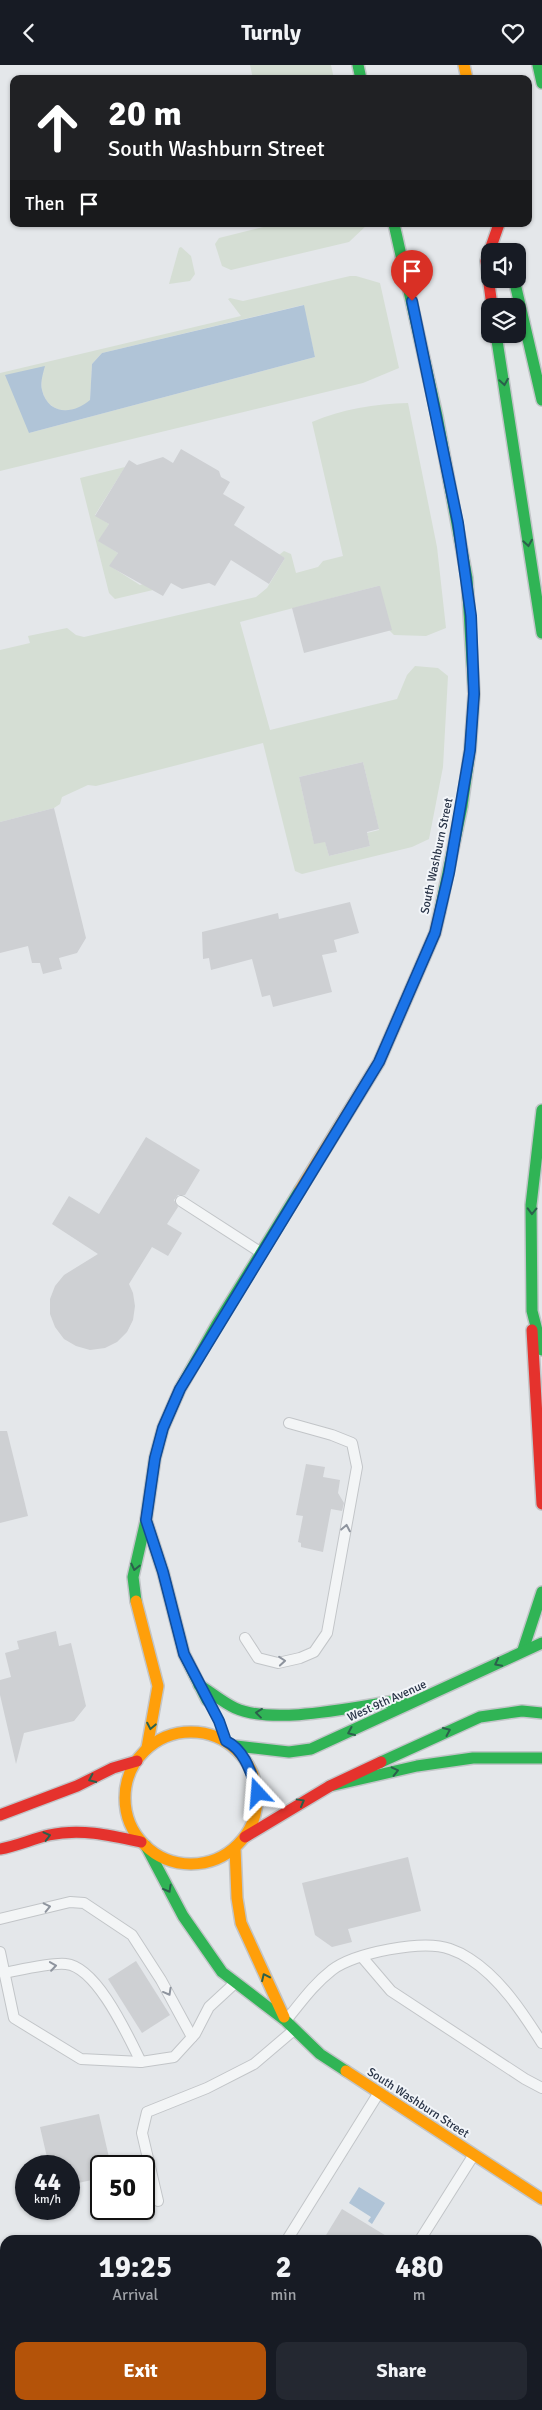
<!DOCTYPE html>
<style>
:root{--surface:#171b24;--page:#242831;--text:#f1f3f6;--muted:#9ea1a6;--accent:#b45309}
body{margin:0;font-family:Signika,sans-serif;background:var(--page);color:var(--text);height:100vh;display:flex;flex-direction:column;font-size:19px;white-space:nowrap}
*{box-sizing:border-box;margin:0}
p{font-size:16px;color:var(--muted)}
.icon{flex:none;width:28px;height:28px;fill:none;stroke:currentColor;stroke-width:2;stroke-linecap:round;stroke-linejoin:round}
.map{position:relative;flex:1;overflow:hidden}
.details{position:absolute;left:0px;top:2170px;width:542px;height:175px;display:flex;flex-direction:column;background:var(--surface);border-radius:15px 15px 0 0;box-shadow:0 1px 4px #0004}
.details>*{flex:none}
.banner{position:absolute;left:10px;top:10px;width:522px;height:152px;border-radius:10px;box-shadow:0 1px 4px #0004;background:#202124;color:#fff;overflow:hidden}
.tools{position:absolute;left:481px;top:178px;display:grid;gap:10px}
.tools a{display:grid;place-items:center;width:45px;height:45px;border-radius:10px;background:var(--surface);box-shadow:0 1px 4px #0004;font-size:25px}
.speed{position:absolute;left:15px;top:2090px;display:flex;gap:10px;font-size:25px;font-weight:700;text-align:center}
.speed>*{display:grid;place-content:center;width:65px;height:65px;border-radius:50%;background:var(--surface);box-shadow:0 1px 4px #0004;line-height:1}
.speed small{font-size:12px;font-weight:400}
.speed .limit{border:2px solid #111;border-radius:8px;background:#fff;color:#111}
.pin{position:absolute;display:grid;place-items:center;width:42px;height:42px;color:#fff;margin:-51px -21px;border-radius:50% 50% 50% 0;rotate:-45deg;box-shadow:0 0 5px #0007}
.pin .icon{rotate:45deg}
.me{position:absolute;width:55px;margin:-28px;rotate:341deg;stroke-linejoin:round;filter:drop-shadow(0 0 4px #0008)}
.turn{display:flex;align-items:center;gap:18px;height:105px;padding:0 15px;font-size:22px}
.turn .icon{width:65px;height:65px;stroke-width:2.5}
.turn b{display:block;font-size:35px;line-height:42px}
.then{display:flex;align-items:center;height:48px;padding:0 15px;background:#0003;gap:10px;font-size:19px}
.eta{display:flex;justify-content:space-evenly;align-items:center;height:85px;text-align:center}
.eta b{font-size:30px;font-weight:700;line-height:35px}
.cta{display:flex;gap:10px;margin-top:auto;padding:10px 15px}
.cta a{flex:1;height:58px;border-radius:10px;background:var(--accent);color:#fff;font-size:20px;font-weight:700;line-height:58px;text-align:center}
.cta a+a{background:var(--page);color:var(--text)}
header{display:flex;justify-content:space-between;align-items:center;height:65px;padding:0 15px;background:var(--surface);font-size:22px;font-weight:700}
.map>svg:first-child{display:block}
.green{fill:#d5ded4;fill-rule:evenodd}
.water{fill:#b0c4d7}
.building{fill:#ced0d3}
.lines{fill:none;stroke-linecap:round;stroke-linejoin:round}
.lane-casing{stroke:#c2c5c8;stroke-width:12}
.fast-casing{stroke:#c2c5c8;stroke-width:14}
.slow-casing{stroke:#c2c5c8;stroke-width:14}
.jam-casing{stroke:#c2c5c8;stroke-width:14}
.lane{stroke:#f3f5f6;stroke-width:10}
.fast{stroke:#30b455;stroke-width:11}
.slow{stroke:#ff9f0a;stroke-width:11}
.jam{stroke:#e5322d;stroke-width:11}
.oneway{stroke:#2b604b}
.oneway2{stroke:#8e949e}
.route-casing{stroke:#114b97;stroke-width:12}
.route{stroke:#1a73e8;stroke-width:9}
.labels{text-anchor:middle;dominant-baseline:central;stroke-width:4;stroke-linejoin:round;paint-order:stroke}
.street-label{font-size:12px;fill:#283346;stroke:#f2f5f9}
</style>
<header><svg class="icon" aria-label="back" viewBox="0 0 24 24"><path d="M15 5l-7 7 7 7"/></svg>Turnly<svg class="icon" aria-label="heart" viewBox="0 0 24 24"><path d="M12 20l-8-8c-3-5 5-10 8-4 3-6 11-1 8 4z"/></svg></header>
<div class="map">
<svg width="542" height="2345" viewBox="0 0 542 2345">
<rect width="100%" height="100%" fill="#e4e7ea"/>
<g class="green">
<path d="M250,0H331L334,14H253Z"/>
<path d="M275,159H368L349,177L231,205L222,201L215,179L219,173Z"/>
<path d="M181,182L191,191L195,209L190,216L169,219L179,183Z"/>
<path d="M350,211H356L380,218L399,303L363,318L0,406V308L241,251L228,234L230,233L243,236ZM303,240L315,292L29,368L45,301C43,309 40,318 42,325C48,350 73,350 90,336L92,299L102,288Z"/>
<path d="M408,338L437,482L446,563L426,571L394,570L389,565L378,521L240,557L270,665L397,634L407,610L415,601L438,603L448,611L443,702L429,774L412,782L302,809L295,806L263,678L96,721L88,720L62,732L60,739L54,743L0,757V585L30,578L28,571L67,563L76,570L84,572L256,532L267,523L285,493L279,490L284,486L291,489L296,508L318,502L323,496L343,491L312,357C342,344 375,339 408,338ZM363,697L379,765L367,768L370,781L329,791L325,776L314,778L299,712Z"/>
<path d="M125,402L95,450L109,459L99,476L118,488L110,501L140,520L143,519L153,525L115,534L109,528L80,413Z"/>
</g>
<g class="water">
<path d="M304,240L315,292L29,368L5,310L45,301C43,309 40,317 42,325C48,350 73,350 90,335L92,299L102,288Z"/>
<path d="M359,2122L385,2138L372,2159L368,2156L371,2152L349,2138Z"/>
</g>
<g class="building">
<path d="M181,384L219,406L221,412L230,417L223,429L245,442L234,460L285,493L269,519L231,495L215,521L209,518L182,524L171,518L163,531L109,501L118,488L98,476L109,459L95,451L129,395L137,400L163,392L173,398Z"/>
<path d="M378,521H380L392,565L304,588L292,543Z"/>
<path d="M363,697L379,764L367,767L370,781L329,791L325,777L314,779L299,712Z"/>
<path d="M54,743L86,873L77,888L59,893L62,904L43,909L40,898H32L28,881L0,888V757Z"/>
<path d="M350,837L359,868L334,875L337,887L322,890L332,927L273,942L270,930L262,932L252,894L211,905L209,893L203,894L202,867L278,848L279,854Z"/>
<path d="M146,1072L200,1105L185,1130H178L174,1135L178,1142L167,1159L182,1168L168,1191L152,1182L129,1219L133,1228L135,1241L133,1255L127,1267L117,1277L105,1283L90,1285L76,1281L64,1274L55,1262L50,1249V1234L55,1221L64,1210L98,1189L52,1159L69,1131L99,1149Z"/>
<path d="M0,1366H7L28,1451L0,1458Z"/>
<path d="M306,1399L325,1402L323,1412L340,1415L338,1428L344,1438L342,1446L331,1444L323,1487L301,1482V1478L298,1477L303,1451L296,1450Z"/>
<path d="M56,1566L59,1581L71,1578L86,1641L74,1656L24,1668L16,1699L0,1630V1615L11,1612L5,1588L19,1584L17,1576Z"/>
<path d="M408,1792L421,1846L348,1864L352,1877L332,1882L315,1870L302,1818Z"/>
<path d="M136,1896L170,1950L142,1968L108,1914Z"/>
<path d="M99,2049L111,2101H101V2113L69,2120V2101H49L40,2062Z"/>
<path d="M342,2144L393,2175H323Z"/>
</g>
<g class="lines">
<g class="lane-casing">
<g id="lane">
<path d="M181,1136L260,1187"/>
<path d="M245,1573L258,1593L278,1598L300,1593L314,1587L327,1568L357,1402L352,1378L332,1370L289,1358"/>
<path d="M0,1854L70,1837L84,1838L132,1870L161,1915L192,1972"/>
<path d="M0,1887L14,1953L81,1994L141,1997L174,1992L195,1969L209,1942L235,1918"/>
<path d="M362,1892L391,1926L525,2014L542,2023"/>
<path d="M4,1908C20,1905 52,1897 66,1899C97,1902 128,1971 141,1997"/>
<path d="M288,1953C302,1936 314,1919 332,1905C354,1888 423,1874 450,1884C456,1886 464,1890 470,1894C500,1913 523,1948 542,1978"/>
<path d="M158,2136L142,2068L147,2047L207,2023L254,1999L294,1965"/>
<path d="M287,2175L378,2029"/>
<path d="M420,2175L473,2091"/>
<path d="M274,2340L275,2345"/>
<path d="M399,2340L400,2345"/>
</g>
</g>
<g class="fast-casing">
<g id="fast">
<path d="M358,0L361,14"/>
<path d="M538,0L542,18"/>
<path d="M394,159L437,351L467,513L474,629L470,685L462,741L440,846"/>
<path d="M514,214L542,335"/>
<path d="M496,269L542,568"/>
<path d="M542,1045L531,1140L532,1246L542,1285"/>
<path d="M146,1455L163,1507L184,1589L207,1635"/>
<path d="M136,1536L133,1512L146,1455L155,1393L163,1363L180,1324L216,1261L300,1125"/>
<path d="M523,1585L542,1527"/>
<path d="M199,1620C211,1627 222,1637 235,1643C275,1661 358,1641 402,1635"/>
<path d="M236,1681L289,1687L311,1684L542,1578"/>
<path d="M381,1697L480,1652L522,1646L542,1648"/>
<path d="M330,1721L417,1701L473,1693H542"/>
<path d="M146,1781L183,1851L222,1907L286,1956L320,1989L346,2006"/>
</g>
</g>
<g class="slow-casing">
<g id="slow">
<path d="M464,0L467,14"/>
<path d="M300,1125L379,997L435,868L440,846"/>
<path d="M136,1536L158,1621L147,1683"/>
<circle cx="191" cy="1733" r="66"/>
<path d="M235,1783L237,1833L241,1858L284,1952"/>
<path d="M346,2006L542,2134"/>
</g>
</g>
<g class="jam-casing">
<g id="jam">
<path d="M492,241L486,196L499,159"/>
<path d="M532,1265L542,1439"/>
<path d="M0,1750L77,1721L113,1703L137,1696"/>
<path d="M245,1772L330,1721L381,1697"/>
<path d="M0,1784C17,1781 32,1774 49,1770C80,1763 110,1770 141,1777"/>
</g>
</g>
<use href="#lane" class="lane"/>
<use href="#fast" class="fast"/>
<use href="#slow" class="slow"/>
<use href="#jam" class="jam"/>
</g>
<defs><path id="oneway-chevron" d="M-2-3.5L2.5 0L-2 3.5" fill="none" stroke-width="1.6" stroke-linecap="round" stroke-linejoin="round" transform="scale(1.25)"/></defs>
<g class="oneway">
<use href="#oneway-chevron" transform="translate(504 317) rotate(81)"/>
<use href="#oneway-chevron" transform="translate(528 478) rotate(81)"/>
<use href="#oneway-chevron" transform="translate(532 1146) rotate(91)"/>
<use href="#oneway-chevron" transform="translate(135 1502) rotate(103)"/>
<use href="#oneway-chevron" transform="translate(498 1598) rotate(153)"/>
<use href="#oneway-chevron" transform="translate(259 1648) rotate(-173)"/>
<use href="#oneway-chevron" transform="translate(151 1661) rotate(101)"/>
<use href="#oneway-chevron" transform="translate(447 1666) rotate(-24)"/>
<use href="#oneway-chevron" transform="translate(351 1667) rotate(156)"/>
<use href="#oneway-chevron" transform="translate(395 1706) rotate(-13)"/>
<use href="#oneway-chevron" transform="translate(92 1714) rotate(155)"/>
<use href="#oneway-chevron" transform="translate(301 1737) rotate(-29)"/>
<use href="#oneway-chevron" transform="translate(47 1771) rotate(-14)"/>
<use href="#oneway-chevron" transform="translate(168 1824) rotate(61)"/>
<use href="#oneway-chevron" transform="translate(265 1912) rotate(-115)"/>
</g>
<g class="oneway2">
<use href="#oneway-chevron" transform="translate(346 1463) rotate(-79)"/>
<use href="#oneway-chevron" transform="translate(282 1596) rotate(-5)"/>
<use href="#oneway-chevron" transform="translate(47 1842) rotate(-13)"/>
<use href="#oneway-chevron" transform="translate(53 1901) rotate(-8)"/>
<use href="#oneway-chevron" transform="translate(168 1927) rotate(61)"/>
</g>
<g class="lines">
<g class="route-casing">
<path id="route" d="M258,1728C251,1708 245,1685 226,1676L219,1656L184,1589L163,1507L146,1455L155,1393L163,1363L180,1324L379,997L435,868L449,808L470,685L474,629L471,551L458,458L412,236"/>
</g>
<use href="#route" class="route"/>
</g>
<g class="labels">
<g class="street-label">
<text transform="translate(437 791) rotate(-78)">South Washburn Street</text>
<text transform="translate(387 1636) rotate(-24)">West 9th Avenue</text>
<text transform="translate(418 2038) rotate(33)">South Washburn Street</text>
</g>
</g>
</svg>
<div class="tools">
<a><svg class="icon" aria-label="sound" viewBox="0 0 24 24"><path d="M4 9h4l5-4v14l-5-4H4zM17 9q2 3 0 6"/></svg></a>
<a><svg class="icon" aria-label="layers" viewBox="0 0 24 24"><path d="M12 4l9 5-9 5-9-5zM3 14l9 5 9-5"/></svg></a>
</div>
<div class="speed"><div>44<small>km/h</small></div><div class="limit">50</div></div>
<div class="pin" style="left:412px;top:236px;background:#d93025"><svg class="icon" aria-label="arrive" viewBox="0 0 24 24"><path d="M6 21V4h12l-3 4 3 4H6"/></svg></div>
<svg class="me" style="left:258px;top:1728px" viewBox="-20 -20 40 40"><path d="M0-17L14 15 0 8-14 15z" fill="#1a73e8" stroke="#fff" stroke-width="4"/></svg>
<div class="banner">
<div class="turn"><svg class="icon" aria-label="ahead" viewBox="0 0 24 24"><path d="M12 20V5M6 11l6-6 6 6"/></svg><div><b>20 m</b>South Washburn Street</div></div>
<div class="then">Then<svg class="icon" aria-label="arrive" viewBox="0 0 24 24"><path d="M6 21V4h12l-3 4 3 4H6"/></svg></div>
</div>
<section class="details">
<div class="eta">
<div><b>19:25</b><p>Arrival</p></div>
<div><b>2</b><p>min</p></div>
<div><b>480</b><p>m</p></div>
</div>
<div class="cta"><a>Exit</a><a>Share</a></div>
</section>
</div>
